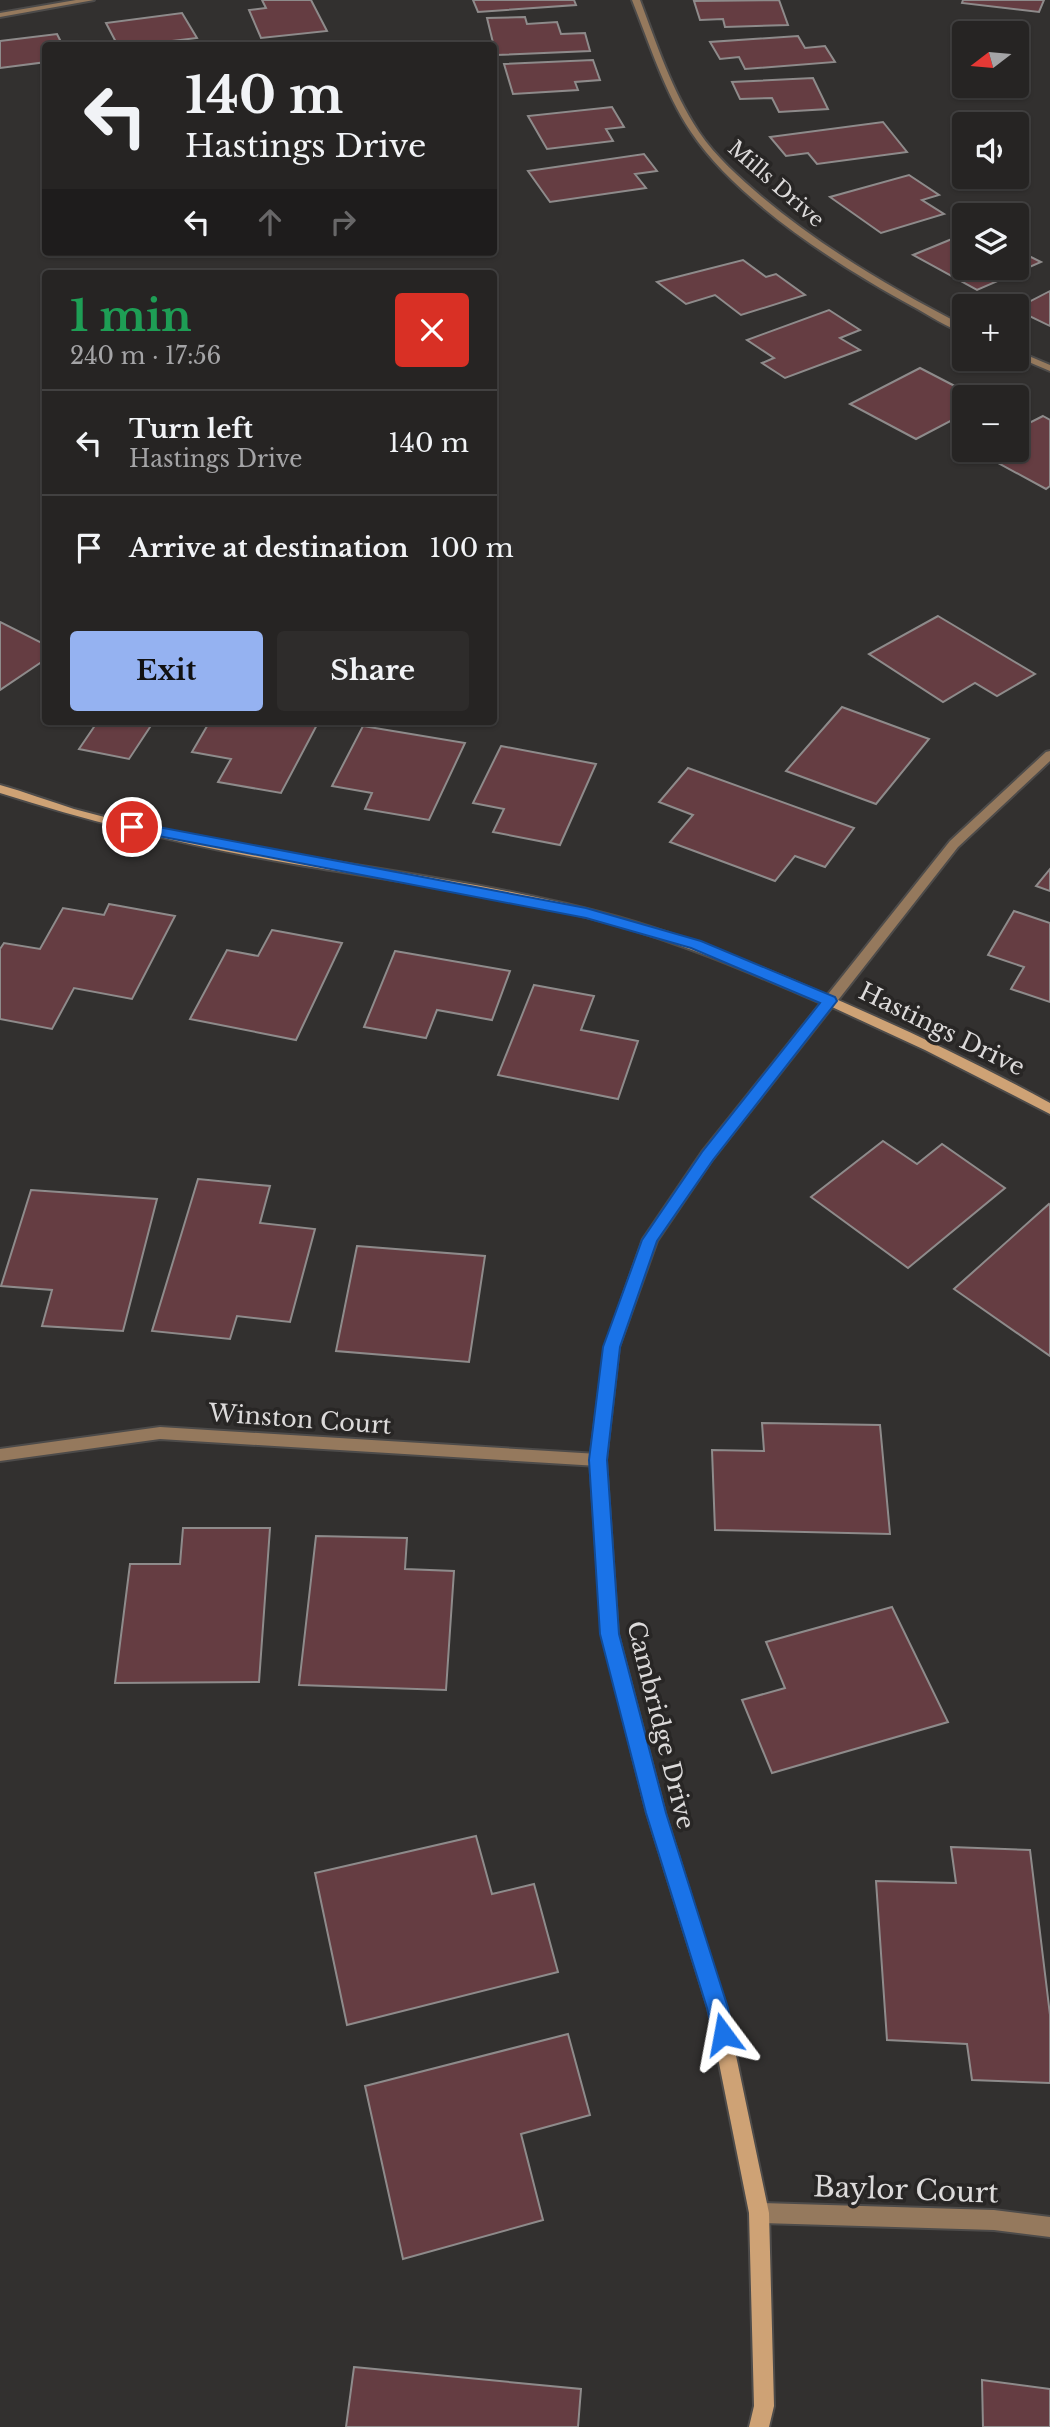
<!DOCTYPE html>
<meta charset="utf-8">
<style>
:root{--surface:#262423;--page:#2e2c2b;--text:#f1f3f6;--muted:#a4a4a6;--line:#424141;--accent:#95b2f1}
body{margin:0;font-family:"Libre Baskerville",serif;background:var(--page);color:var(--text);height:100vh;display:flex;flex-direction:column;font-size:26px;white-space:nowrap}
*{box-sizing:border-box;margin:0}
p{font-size:23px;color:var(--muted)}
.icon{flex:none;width:38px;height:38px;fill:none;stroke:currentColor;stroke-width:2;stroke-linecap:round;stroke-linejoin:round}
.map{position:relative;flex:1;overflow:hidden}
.panel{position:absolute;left:42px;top:270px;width:455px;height:455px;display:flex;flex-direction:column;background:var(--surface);border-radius:7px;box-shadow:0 2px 5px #0004,0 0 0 2px var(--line)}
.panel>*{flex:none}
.hud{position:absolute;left:42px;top:42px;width:455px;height:214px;border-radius:7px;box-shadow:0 2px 5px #0004,0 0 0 2px var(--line);background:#262423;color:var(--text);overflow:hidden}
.needle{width:46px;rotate:254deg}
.tools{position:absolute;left:952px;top:21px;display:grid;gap:14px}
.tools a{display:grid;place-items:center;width:77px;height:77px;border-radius:7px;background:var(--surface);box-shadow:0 2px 5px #0004,0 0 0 2px var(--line);font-size:35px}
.pin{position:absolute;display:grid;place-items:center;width:60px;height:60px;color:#fff;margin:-30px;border:4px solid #fff;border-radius:50%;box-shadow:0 2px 7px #0007}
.me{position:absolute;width:77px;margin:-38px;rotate:347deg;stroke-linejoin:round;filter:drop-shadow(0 0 5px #0008)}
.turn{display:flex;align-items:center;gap:24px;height:147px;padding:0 28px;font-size:32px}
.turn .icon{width:91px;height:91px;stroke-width:2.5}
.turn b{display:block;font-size:49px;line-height:60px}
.lanes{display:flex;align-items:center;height:66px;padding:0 28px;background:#0003;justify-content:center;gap:35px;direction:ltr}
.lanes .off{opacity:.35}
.round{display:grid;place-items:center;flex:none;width:74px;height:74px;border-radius:7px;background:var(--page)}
.overview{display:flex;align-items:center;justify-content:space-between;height:119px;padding:0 28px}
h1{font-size:42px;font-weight:800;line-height:52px;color:#1e9e55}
.action{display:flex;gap:14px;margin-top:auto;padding:14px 28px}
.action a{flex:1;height:80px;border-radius:7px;background:var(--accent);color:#111;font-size:28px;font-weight:800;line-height:80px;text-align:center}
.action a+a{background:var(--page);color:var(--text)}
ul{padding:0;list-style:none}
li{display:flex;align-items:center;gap:21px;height:105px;padding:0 28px;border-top:2px solid var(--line)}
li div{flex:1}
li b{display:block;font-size:26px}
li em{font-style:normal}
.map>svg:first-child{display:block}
.building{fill:#653d42;stroke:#8e8b8b;stroke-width:2}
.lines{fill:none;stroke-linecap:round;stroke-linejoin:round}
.street-casing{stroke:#4d4b4a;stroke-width:4}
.secondary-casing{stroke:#4d4b4a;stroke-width:4}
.street{fill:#95795d;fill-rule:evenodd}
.secondary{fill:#cea275;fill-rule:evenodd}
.route{fill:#1a73e8;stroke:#114b97;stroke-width:2}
.labels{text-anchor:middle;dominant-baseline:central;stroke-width:7;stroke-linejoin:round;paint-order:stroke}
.far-street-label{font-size:21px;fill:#dcdada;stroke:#282625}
.street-label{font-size:24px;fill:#dcdada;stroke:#282625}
.near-street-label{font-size:28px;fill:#dcdada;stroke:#282625}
</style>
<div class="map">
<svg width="1050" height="2427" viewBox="0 0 1050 2427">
<rect width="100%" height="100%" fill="#32302f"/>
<g class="building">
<path d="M262,0H311L327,31L261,38L249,10L266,8Z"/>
<path d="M473,0H574L576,5L478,12Z"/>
<path d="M779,0L788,25L725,27L723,19L700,20L694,1Z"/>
<path d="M963,0H1044L1039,12L962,3Z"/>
<path d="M182,13L197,38L163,42L165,46H118L106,23Z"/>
<path d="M525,17L527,24L557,22L561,34L585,33L590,51L496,55L487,18Z"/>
<path d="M57,34L63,46H46V62L0,68V41Z"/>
<path d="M798,36L805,48L825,46L835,62L745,69L739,57L720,59L710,42Z"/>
<path d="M593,60L600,80L575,82L578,90L513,94L504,64Z"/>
<path d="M813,78L828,109L779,112L772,98L740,99L732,82Z"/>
<path d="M612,107L624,127L606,129L613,141L547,149L528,116Z"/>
<path d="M883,122L907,152L817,164L808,153L786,156L770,137Z"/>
<path d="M644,154L657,171L635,174L646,188L550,202L528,171Z"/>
<path d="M909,175L939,195L922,200L944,214L881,233L830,197Z"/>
<path d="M964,234V268H1017V250L1041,262L977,290L913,255Z"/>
<path d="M743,260L766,277L776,274L805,295L741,315L715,295L686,304L657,282Z"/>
<path d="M1050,291V326L1017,310V308Z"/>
<path d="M829,310L860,330L840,338L860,350L785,378L762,363L774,358L747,340Z"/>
<path d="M920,368L976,397H964V414L916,439L850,404Z"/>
<path d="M1043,416L1050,420V486L1046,489L976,451L1017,450V429Z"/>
<path d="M938,616L1035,674L997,696L975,683L943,702L869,654Z"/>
<path d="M0,622L46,645V659L0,690Z"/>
<path d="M842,707L929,739L876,804L786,771Z"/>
<path d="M83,721H154L129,759L79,749L96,724Z"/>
<path d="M210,721H319L281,793L218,782L231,759L192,752Z"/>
<path d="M363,726L465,743L429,820L365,809L372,793L332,786Z"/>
<path d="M501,746L596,764L560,845L493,832L504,809L473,803Z"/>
<path d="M688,768L854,828L825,867L795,856L775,881L670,842L693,815L659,802Z"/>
<path d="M1050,869V891L1036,886Z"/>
<path d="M109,904L175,916L132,999L74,988L52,1029L0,1019V949L4,943L40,949L63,908L104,915Z"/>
<path d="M1014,911L1050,923V1002L1011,989L1024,967L988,955Z"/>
<path d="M272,930L342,943L296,1040L190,1019L227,950L258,956Z"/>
<path d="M395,951L510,971L492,1020L437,1010L426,1038L364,1027Z"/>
<path d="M534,985L594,996L581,1030L638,1041L618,1099L498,1075Z"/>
<path d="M883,1141L917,1164L942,1144L1005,1188L908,1268L811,1197Z"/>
<path d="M198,1179L270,1186L260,1223L315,1229L290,1322L237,1316L230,1339L152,1331Z"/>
<path d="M31,1190L157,1199L123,1331L42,1326L52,1290L1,1286Z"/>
<path d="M1049,1204L1050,1205V1356L954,1289Z"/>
<path d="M357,1246L485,1256L469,1362L336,1351Z"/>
<path d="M762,1423L880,1425L890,1534L715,1530L712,1450L764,1451Z"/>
<path d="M183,1528H270L259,1682L115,1683L130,1564H180Z"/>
<path d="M316,1536L407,1538L405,1569L454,1571L446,1690L299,1685Z"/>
<path d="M892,1607L948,1722L772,1773L742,1700L785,1688L766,1642Z"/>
<path d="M476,1836L492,1894L534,1884L558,1972L347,2025L315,1873Z"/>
<path d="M951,1847L1030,1850L1050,2015V2083L972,2080L967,2044L887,2040L876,1881L956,1883Z"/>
<path d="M568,2034L590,2115L521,2134L543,2220L403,2259L365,2086Z"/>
<path d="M354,2367L581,2389L578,2427H346Z"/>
<path d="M982,2380L1050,2389V2427H983Z"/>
</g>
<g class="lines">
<g class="street-casing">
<g id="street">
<path d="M76,0H94L0,17V13Z"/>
<path d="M632,0H640C657,45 672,91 699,132C716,157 739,177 762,197C824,249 893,289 964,326V333C946,327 929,315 912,306C840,267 736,200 691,132C664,91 650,45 632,0Z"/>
<path d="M1017,351L1050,365V371L1017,357Z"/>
<path d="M1050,751V761L958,847L835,1004H825L824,1001L825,998L950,841L1046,752Z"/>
<path d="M160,1427L598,1454L603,1456L606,1460L603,1464L598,1466L160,1439L0,1461V1449Z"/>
<path d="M759,2203L994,2210L1050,2217V2237L994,2230L759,2223L752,2220L749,2213L752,2206Z"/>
</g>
</g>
<g class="secondary-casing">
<path id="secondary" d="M0,785C25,792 49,801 74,809C122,822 171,833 220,842C352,867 488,881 618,917C684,936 747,961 810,988C892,1023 972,1060 1050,1103V1114L925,1050L832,1007L712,1160L657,1241L619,1347L606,1460L618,1634L665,1813L726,2008L769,2213L774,2406L769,2427H749L754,2406L749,2213L708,2008L647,1813L602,1634L590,1460L605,1347L643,1239L702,1152L821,1003C753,974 685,944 613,924C509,895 400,882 294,864C194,847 97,824 0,793Z"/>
</g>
<use href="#street" class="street"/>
<use href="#secondary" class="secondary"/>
</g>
<path class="route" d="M132,822L586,908L701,941L835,997L837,1001L713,1160L657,1241L620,1347L607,1460L619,1634L666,1813L728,2008L733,2034L730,2041L723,2044L715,2041L707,2008L646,1813L600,1634L589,1460L603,1347L642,1240L702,1152L820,1003L691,948L586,918L127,830L125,827Z"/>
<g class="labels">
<g class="far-street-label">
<text transform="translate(776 184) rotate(41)">Mills Drive</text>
</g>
<g class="street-label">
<text transform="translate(942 1029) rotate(26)">Hastings Drive</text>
<text transform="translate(300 1419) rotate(4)">Winston Court</text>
<text transform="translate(661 1725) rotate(76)">Cambridge Drive</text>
</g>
<g class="near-street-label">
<text transform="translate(906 2190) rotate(2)">Baylor Court</text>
</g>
</g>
</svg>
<div class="tools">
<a><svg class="needle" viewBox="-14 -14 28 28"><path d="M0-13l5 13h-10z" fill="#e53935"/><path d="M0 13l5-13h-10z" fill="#a4a4a6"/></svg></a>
<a><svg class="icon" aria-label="sound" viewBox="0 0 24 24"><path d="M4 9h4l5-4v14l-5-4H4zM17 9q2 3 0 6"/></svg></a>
<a><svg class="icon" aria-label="layers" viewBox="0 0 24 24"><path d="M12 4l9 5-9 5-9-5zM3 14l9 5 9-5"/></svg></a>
<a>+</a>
<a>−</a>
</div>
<div class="pin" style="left:132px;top:827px;background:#d93025"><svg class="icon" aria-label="arrive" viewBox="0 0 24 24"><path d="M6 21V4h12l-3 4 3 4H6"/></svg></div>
<svg class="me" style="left:723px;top:2034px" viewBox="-20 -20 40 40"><path d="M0-17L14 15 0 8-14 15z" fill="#1a73e8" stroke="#fff" stroke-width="4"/></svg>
<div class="hud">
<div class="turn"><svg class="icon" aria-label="left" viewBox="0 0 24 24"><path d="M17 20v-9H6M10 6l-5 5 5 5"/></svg><div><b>140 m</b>Hastings Drive</div></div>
<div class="lanes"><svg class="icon" aria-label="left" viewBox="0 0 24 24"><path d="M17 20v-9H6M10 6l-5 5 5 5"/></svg><svg class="icon off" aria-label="ahead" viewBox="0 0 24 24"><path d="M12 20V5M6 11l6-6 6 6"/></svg><svg class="icon off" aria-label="right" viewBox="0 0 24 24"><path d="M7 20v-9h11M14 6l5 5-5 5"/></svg></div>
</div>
<section class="panel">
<div class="overview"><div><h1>1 min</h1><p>240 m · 17:56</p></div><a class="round" style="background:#d93025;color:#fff"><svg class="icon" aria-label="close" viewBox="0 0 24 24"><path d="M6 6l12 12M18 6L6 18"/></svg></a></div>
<ul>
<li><svg class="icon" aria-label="left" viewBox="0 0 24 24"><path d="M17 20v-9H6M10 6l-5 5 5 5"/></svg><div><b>Turn left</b><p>Hastings Drive</p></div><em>140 m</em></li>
<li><svg class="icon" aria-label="arrive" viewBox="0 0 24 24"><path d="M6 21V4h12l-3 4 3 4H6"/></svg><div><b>Arrive at destination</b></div><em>100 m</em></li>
</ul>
<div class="action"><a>Exit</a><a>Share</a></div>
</section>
</div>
